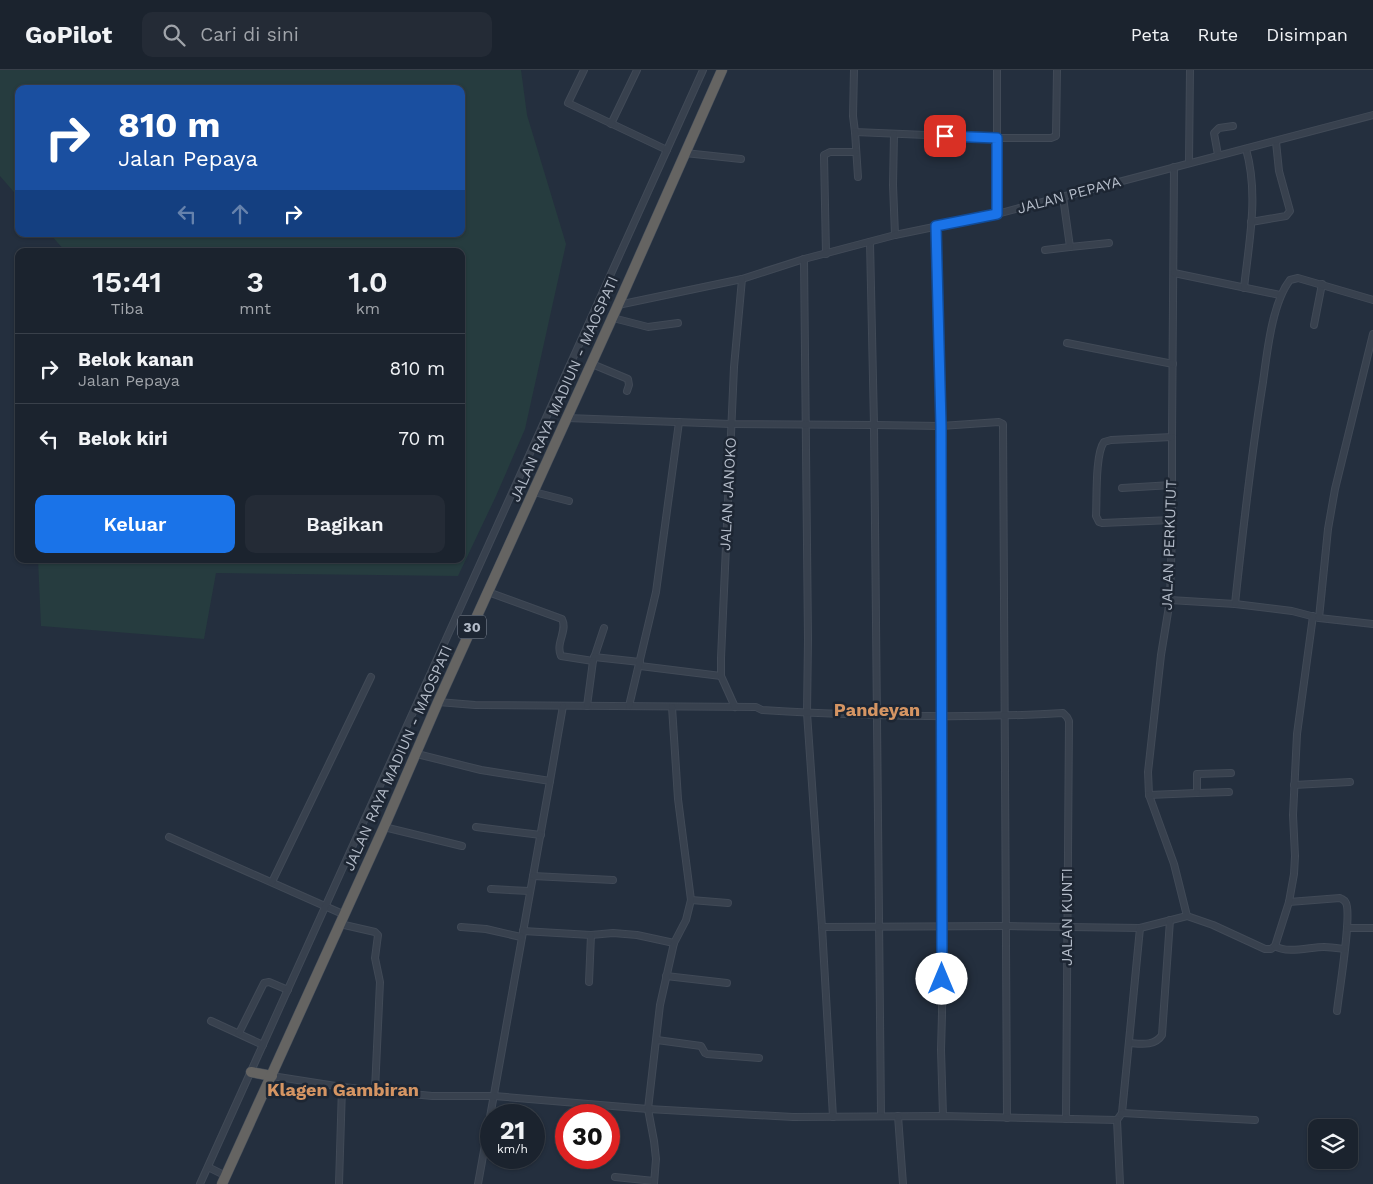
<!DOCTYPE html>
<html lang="id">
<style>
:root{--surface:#1b232e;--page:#242b36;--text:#f1f3f6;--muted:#a0a4aa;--line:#39404a;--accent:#1a73e8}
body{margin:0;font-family:"Work Sans",sans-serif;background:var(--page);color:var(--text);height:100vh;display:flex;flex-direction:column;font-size:19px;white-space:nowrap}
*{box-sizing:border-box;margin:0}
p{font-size:16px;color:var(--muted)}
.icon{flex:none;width:28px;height:28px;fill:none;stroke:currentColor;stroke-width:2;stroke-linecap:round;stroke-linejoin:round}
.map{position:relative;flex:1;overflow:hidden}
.details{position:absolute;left:15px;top:178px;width:450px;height:315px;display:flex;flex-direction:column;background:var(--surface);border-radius:10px;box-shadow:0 1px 4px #0004,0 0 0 1px var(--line)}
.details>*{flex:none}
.hud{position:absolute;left:15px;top:15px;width:450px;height:152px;border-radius:10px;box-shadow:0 1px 4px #0004,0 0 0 1px var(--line);background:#1a4fa0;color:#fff;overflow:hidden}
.fabs{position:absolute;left:1308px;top:1049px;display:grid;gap:10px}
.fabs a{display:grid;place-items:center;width:50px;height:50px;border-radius:10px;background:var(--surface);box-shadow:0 1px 4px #0004,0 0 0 1px var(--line);font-size:25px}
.speed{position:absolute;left:480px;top:1034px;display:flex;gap:10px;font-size:25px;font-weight:700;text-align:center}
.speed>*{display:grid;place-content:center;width:65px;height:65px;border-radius:50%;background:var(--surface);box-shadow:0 1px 4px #0004,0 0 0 1px var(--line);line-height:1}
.speed small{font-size:12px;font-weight:400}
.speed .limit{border:8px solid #d22;background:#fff;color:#111}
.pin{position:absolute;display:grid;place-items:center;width:42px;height:42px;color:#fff;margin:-21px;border-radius:10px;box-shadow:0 2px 8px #0006}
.me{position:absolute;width:55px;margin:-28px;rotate:0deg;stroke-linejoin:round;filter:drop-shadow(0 0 4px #0008)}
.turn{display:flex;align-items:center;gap:18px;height:105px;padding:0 20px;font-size:22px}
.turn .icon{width:65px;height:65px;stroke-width:2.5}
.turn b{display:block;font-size:35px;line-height:42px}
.lanes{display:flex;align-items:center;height:48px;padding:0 20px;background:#0003;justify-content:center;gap:25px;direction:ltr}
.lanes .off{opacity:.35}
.eta{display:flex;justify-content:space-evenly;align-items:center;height:85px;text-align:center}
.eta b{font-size:30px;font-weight:600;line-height:35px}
.primary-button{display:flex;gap:10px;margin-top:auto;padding:10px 20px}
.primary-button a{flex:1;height:58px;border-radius:10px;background:var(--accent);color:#fff;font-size:20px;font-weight:600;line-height:58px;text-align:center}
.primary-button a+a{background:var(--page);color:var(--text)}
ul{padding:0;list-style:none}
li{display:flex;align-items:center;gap:15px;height:70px;padding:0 20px;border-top:1px solid var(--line)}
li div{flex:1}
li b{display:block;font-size:19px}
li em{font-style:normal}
header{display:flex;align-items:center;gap:30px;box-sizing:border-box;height:70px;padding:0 25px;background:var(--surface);border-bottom:1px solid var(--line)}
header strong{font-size:24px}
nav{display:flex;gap:28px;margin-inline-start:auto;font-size:18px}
.search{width:350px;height:45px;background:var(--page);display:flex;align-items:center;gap:12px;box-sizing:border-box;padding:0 18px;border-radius:10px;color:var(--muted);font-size:19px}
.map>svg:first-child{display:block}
.green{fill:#263c3f}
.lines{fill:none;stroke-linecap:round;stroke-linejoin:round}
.minor-casing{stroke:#414a57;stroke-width:8}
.trunk-casing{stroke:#434c59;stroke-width:11}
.minor{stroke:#38414e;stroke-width:6}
.trunk{stroke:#656462;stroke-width:10}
.route-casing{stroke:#114b97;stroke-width:12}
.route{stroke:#1a73e8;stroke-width:9}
.labels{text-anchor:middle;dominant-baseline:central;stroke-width:5;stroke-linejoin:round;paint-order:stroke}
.shield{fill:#1d2633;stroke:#878f9c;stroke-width:1}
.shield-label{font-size:14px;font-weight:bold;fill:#b4bcc9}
.street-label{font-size:15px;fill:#b4bcc9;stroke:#1d2633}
.quarter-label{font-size:18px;font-weight:bold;fill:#d59563;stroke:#1d2633}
</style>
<header>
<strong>GoPilot</strong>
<div class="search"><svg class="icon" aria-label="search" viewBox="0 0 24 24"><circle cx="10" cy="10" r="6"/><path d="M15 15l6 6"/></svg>Cari di sini</div>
<nav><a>Peta</a><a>Rute</a><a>Disimpan</a></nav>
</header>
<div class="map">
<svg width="1373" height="1114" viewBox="0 0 1373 1114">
<rect width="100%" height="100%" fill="#242f3e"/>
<path class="green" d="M0,0H521L527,45L566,174L525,359L496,426L458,506L216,503L204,569L41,556L38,489H461V181H65L50,164H461V19H19V128L0,106Z"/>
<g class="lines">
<g class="minor-casing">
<g id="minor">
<path d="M584,0L568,33L667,80"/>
<path d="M854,0L853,46L855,62L997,68H1051L1056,66L1057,0"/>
<path d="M611,54L637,0"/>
<path d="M855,62L858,107"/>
<path d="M894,64L893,115L895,165"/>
<path d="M685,83L741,89"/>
<path d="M1218,85L1214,63L1219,58L1233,56"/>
<path d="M1189,93L1190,0"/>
<path d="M1174,97L1172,367V459L1170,530L1161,585L1148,702L1149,725L1174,794L1187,846"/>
<path d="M1063,127L1070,177L1109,173"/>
<path d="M997,144V0"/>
<path d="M1251,152L1286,146L1290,141L1279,101L1276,72"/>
<path d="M937,155L941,356L942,944L941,980L943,1046"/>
<path d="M870,172L874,355L881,1046"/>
<path d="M1045,180L1070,177"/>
<path d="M826,184L824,85L830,82H856"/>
<path d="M804,189L808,569L807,643L822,857L833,1047"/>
<path d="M1174,203L1280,225"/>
<path d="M1244,218C1249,171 1259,125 1246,79"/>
<path d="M618,235L742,209L804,189L895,165L997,144L1373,45"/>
<path d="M613,248L648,257L678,253"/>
<path d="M1314,255L1322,214"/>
<path d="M1067,273L1173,294"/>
<path d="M592,294L628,309L629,315L627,321"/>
<path d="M567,348L731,354L874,355L941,356L999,352L1003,354L1007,1048"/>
<path d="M1172,367L1111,370L1104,372C1095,384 1097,429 1096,446L1099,452L1102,453L1172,450"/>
<path d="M1122,418L1172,415"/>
<path d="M534,422L569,431"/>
<path d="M488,522L562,549C568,561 555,573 561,586L593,591L604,558"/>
<path d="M1170,530L1235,534L1292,541L1319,548L1373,554"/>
<path d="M1235,534C1243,459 1251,386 1263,312C1267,283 1272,233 1290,210L1298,208L1373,230"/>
<path d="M1319,548L1328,459L1335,419L1373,264"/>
<path d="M594,587L640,592"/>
<path d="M640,596L721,606"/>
<path d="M438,632L475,635L756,637L762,640C861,646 963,649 1063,643L1067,647L1069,651L1066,1049"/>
<path d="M587,636L593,591"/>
<path d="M629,636L656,522L679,352"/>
<path d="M735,637L721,606V588L734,297L742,209"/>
<path d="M417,684L481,700L550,711L478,1114"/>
<path d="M550,711L563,636"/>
<path d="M1294,715L1350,712"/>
<path d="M1229,722L1197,723V704L1231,703"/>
<path d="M1149,725L1197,723"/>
<path d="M384,757L462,776"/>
<path d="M476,757L541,765"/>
<path d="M169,767L345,845"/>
<path d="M533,806L613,810"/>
<path d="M272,812L371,607"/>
<path d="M491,819L529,821"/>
<path d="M691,830L728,833"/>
<path d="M1289,832L1340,828C1343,830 1344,829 1346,833C1352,845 1339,922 1337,941"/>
<path d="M340,854L375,862L378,865L375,888L380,912L375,1020"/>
<path d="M461,857L486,859L521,867"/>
<path d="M822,857L1006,856L1140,858L1187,846L1213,855L1265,879H1271L1275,876L1289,832L1294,804L1295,786L1293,745L1297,664L1313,546"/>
<path d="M1347,858H1373"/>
<path d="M523,861L591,865L613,863L637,865L674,873"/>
<path d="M1275,876C1287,884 1310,877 1324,877C1331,877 1337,878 1344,879"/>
<path d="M666,906L727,913"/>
<path d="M589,912L591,865"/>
<path d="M211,951L263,975"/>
<path d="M239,963L264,913L269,912L288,920"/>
<path d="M657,970L701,976L705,983L707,984L759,988"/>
<path d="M1130,973C1142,974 1155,976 1162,965L1170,850"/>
<path d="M272,1006L342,1017L432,1026H494L648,1039L793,1047L943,1046L1117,1050L1122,1043L1140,858"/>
<path d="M1122,1043L1255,1050"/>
<path d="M898,1046L903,1114"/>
<path d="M1117,1050L1120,1114"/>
<path d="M208,1097L226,1106"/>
<path d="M615,1107L654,1111"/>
<path d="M200,1114L703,0"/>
<path d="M339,1114L342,1017"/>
<path d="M654,1114L656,1089L654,1071L648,1039L660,935L674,873L686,850L691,830L678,729L672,637"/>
</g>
</g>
<g class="trunk-casing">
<g id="trunk">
<path d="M251,1002L272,1006"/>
<path d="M222,1114L384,757L438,632L618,235L722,0"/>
</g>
</g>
<use href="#minor" class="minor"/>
<use href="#trunk" class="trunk"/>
</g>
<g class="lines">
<g class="route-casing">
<path id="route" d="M942,909L941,356L936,156L997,144V68L945,66"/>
</g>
<use href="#route" class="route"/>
</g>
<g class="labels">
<rect class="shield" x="458" y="545.5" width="28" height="23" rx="4"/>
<g class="shield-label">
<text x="472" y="557">30</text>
</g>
<g class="street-label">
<text transform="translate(1069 125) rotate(-15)">JALAN PEPAYA</text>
<text transform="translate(564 319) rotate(-66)">JALAN RAYA MADIUN - MAOSPATI</text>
<text transform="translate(728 424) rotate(-87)">JALAN JANOKO</text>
<text transform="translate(1169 475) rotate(-88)">JALAN PERKUTUT</text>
<text transform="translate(398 688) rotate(-66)">JALAN RAYA MADIUN - MAOSPATI</text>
<text transform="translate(1067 847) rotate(-90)">JALAN KUNTI</text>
</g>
<g class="quarter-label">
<text x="877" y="639">Pandeyan</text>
<text x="343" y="1019">Klagen Gambiran</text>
</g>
</g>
</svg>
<div class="fabs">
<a><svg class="icon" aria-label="layers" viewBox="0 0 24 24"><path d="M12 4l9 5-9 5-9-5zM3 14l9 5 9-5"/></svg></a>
</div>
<div class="speed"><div>21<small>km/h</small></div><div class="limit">30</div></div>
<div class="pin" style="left:945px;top:66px;background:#d93025"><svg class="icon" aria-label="arrive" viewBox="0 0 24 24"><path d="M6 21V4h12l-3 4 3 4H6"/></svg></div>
<svg class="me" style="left:942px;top:909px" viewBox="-20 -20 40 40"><circle r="19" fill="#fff"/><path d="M0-13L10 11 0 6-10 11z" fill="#1a73e8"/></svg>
<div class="hud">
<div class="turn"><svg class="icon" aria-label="right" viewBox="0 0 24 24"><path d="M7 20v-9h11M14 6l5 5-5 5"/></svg><div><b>810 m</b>Jalan Pepaya</div></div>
<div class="lanes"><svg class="icon off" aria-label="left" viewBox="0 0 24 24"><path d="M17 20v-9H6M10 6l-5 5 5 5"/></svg><svg class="icon off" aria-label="ahead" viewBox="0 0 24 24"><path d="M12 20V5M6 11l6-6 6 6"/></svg><svg class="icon" aria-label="right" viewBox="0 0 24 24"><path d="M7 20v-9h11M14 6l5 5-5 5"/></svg></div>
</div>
<section class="details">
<div class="eta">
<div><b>15:41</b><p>Tiba</p></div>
<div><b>3</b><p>mnt</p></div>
<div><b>1.0</b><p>km</p></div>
</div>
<ul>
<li><svg class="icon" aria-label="right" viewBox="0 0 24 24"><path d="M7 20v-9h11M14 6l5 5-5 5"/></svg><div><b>Belok kanan</b><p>Jalan Pepaya</p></div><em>810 m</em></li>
<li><svg class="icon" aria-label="left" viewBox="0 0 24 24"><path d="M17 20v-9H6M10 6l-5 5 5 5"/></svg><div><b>Belok kiri</b></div><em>70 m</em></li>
</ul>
<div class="primary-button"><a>Keluar</a><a>Bagikan</a></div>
</section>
</div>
